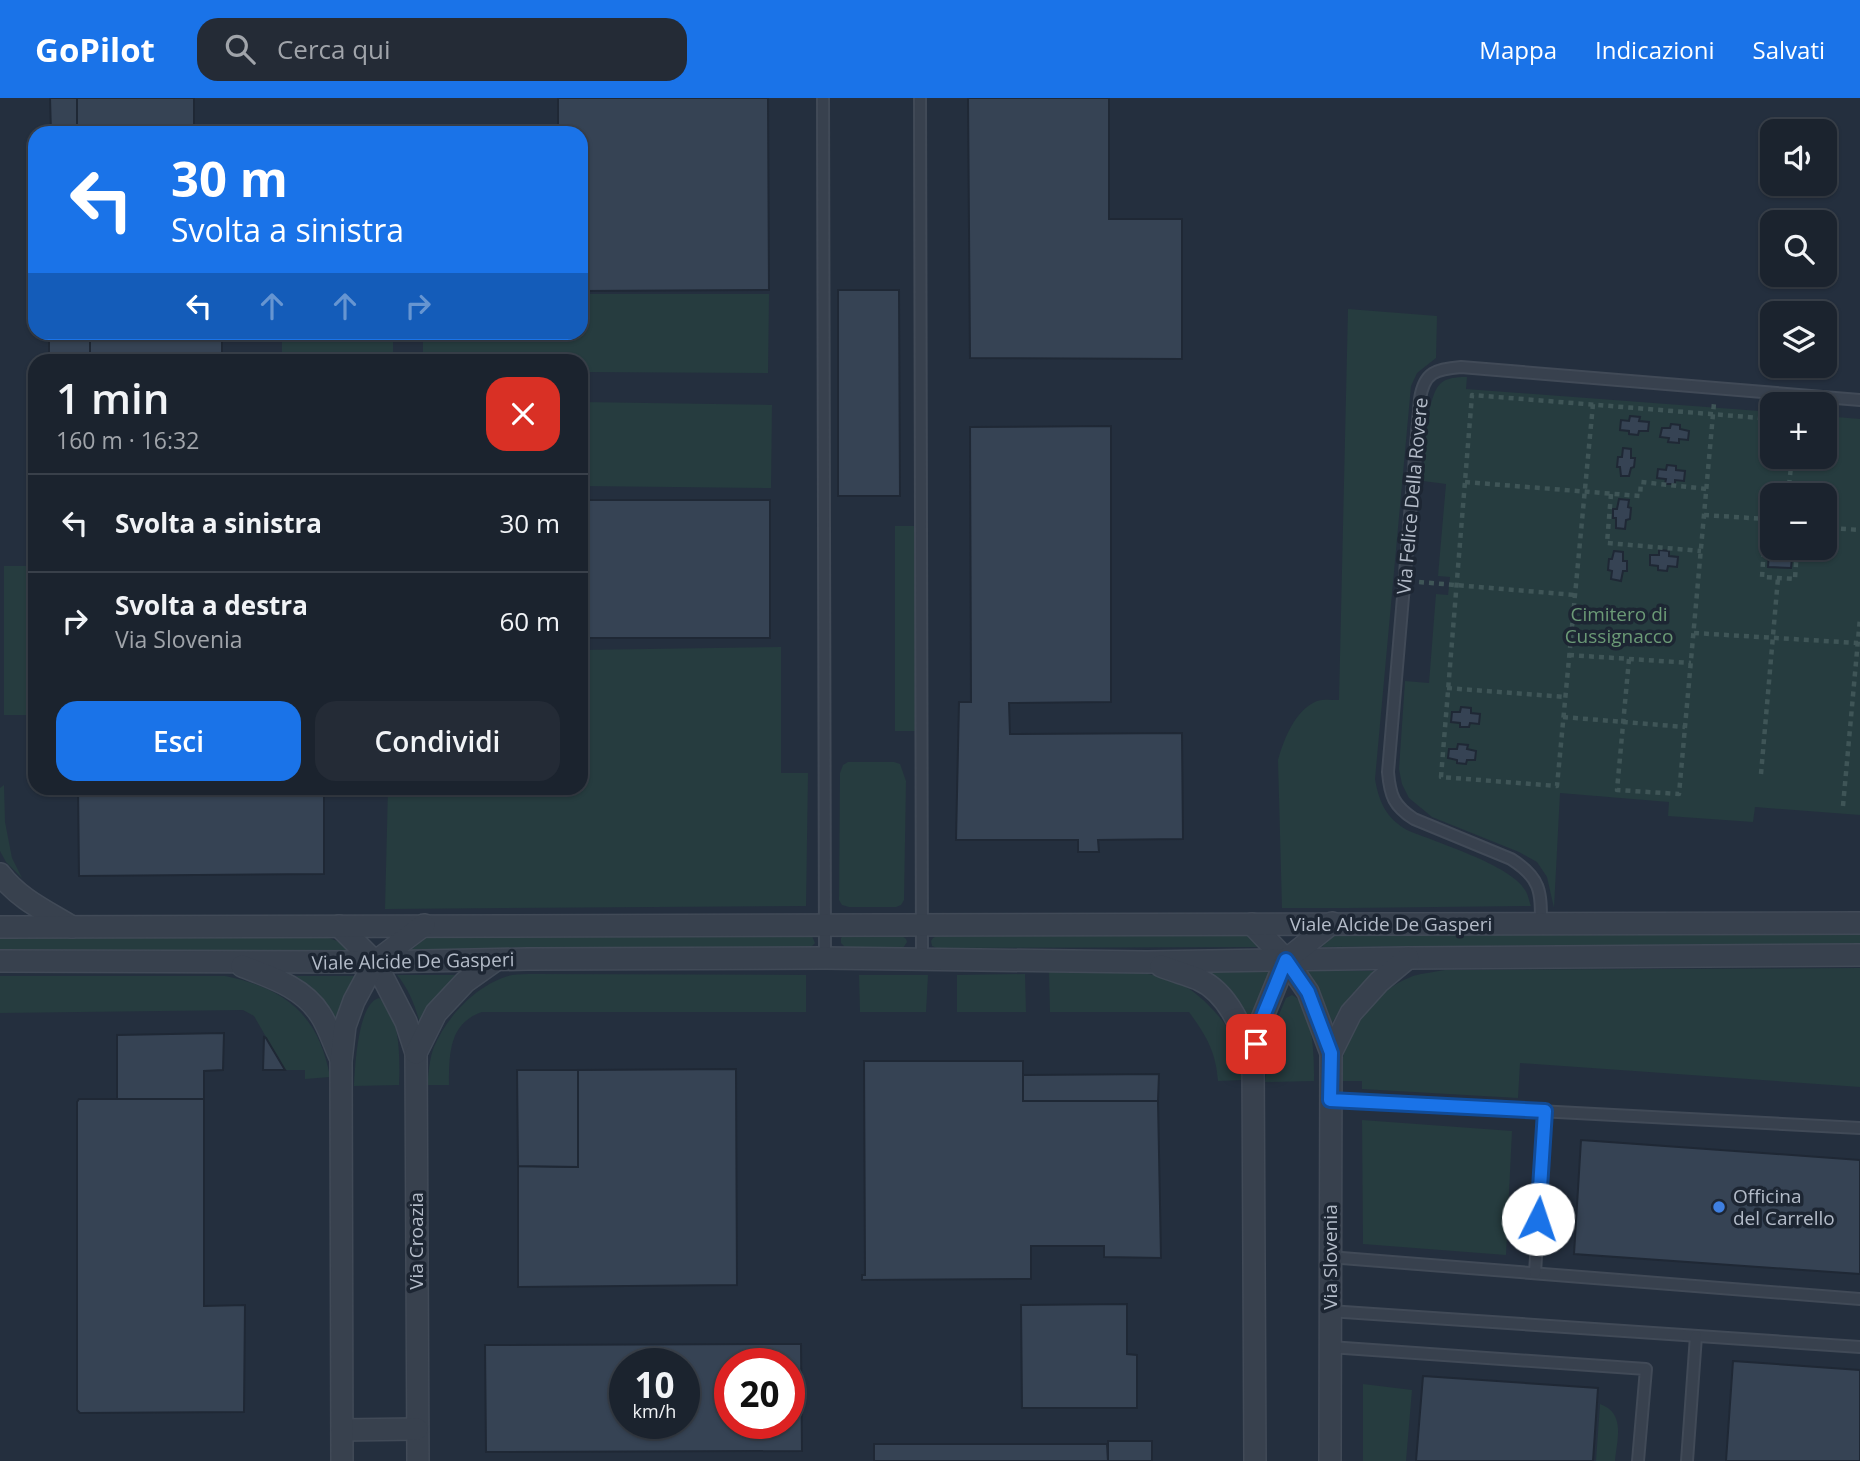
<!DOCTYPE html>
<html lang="it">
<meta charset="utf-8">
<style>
:root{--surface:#1b232e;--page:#242b36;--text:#f1f3f6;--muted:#a0a4aa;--line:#39404a;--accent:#1a73e8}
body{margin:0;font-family:"Open Sans",sans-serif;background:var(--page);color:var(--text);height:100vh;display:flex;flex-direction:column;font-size:26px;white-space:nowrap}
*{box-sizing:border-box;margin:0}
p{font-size:23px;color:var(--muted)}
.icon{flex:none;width:38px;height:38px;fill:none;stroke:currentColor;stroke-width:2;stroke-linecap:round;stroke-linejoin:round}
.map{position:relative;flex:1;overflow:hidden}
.sheet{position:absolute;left:28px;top:256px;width:560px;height:441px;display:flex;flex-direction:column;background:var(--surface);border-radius:21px;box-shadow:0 2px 5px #0004,0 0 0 2px var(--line)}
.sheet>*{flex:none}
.banner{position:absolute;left:28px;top:28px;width:560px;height:214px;border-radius:21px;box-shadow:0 2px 5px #0004,0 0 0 2px var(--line);background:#1a73e8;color:#fff;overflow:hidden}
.fabs{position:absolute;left:1760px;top:21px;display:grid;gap:14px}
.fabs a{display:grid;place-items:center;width:77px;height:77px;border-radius:14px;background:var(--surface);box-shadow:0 2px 5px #0004,0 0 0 2px var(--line);font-size:35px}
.speed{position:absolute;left:609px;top:1250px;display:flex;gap:14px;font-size:35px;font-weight:700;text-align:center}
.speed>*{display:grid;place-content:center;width:91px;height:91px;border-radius:50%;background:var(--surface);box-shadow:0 2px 5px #0004,0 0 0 2px var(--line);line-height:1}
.speed small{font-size:18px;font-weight:400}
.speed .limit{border:10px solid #d22;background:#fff;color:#111}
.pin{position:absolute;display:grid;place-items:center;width:60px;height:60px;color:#fff;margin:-30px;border-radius:14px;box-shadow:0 4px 10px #0006}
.me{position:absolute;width:77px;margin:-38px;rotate:4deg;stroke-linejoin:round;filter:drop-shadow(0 0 5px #0008)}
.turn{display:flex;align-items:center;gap:24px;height:147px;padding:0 28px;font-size:32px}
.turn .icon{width:91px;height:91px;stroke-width:2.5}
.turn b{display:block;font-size:49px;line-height:60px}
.lanes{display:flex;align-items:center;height:66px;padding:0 28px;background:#0003;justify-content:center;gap:35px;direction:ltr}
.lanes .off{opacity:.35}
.round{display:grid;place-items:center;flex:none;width:74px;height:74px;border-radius:21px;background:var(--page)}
.overview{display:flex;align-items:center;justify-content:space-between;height:119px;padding:0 28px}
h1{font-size:42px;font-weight:600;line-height:52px}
.action{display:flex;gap:14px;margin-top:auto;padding:14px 28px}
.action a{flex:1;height:80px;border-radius:21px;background:var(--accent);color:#fff;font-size:28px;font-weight:600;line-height:80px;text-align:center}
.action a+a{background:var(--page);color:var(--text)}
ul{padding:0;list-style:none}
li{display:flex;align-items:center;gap:21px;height:98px;padding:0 28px;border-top:2px solid var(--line)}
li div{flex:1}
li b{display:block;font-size:26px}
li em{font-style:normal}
header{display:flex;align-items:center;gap:42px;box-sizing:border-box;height:98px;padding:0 35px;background:var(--accent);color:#fff}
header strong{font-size:33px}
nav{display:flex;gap:38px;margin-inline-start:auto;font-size:24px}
.search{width:490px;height:63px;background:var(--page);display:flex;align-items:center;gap:18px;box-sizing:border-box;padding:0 24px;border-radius:21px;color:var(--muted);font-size:26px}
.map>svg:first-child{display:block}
.green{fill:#263c3f;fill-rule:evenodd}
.building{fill:#364354;stroke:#1f2835;stroke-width:2;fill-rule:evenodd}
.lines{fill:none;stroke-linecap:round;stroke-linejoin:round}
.service-casing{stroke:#414a57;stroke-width:14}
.minor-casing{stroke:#414a57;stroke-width:24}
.path{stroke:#3f5557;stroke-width:4.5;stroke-dasharray:5 5;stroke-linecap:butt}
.service{stroke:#38414e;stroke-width:10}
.minor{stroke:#38414e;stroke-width:21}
.route-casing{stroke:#114b97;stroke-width:18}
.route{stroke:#1a73e8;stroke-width:12}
.shop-dot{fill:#3f7fe0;stroke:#1d2633;stroke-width:2.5}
.labels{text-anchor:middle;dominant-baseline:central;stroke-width:7;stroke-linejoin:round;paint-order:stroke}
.street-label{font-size:19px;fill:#b4bcc9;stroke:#1d2633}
.park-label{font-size:19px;fill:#6b9a76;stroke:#1d2633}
.poi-label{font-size:19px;fill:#b4bcc9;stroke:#1d2633;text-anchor:start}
</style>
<header>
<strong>GoPilot</strong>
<div class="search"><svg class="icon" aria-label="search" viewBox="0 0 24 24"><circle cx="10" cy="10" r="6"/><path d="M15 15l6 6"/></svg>Cerca qui</div>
<nav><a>Mappa</a><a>Indicazioni</a><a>Salvati</a></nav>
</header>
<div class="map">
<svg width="1860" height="1363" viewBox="0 0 1860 1363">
<rect width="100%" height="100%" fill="#242f3e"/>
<g class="green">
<path d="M581,196H769L768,275L581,274V262H423V235L581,234Z"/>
<path d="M1348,211L1437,218L1436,260L1417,275L1411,288L1375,681C1379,704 1386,720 1407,732C1435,744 1511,767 1525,792C1528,796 1529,803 1531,808L1349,810H1282L1278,662C1284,641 1295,612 1317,603C1323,601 1332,602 1339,602Z"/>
<rect x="282" y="235" width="111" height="27"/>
<path d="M1461,279H1467L1466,291L1773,314V359H1825V318L1860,321V717L1755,709L1753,724L1668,718L1669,704L1560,695L1554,810L1547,779L1537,764L1519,754L1432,719L1409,700L1402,686L1399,671L1405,583L1429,585L1436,496L1448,497L1450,479L1438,478L1446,386L1423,383C1425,361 1425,301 1440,286C1446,280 1453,280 1461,279ZM1773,397H1825V450H1773Z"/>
<path d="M581,304L772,307L771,390L581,388Z"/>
<path d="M895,428H917L918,633H895Z"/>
<rect x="4" y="468" width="31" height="149"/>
<path d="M781,549V675H808L806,808L385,811L388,690H581V552Z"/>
<path d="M848,664H894L900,666L906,683L904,802L901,807L896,809H849L842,807L839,802L840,675L843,667Z"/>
<path d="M4,687L5,724L12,760L22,780L6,764L0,753V690Z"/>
<path d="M1860,833V846L1322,849L1326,843L1335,835Z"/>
<path d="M1250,836L1264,849L937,850L932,848L931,843L933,840L937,838Z"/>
<path d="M844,837H901L906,841L907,844L903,850H846L841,845V840Z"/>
<path d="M812,838L815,845L810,850L411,852L426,840Z"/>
<path d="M326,839L340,844L349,852L0,854V840Z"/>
<path d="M1860,870V989L1520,965L1518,1000L1362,991V983H1340C1341,937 1369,895 1413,878C1423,875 1435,874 1445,872Z"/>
<path d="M1207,873H1273L1258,900L1250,921L1232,896Z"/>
<path d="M1305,873H1379C1358,886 1344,904 1332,925C1326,905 1317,890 1305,873Z"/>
<path d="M1049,874C1087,874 1137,869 1172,882C1189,888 1203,901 1215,914C1235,937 1240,952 1242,982L1218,983C1216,954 1206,937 1189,914H1050Z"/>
<path d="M534,876L806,877V914H482C449,925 449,956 449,987H427C429,975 429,961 434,949C447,918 478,885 512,877C519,876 527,876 534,876Z"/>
<path d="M1025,876L1026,914H957V877Z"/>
<path d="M397,877H462L441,894L420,925C415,908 409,891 397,877Z"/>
<path d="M859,877H928L926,914H860Z"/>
<path d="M0,878H225C285,890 319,917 330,979L305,981V972H285L254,918L243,912L0,915Z"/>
<path d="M296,878H362L339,927C329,906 315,891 296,878Z"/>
<path d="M1292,897C1314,906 1314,963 1314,983L1265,984L1273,931L1286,900Z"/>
<path d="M379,900C401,913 400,965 399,987L354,988C355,968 358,905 379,900Z"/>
<path d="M1362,1022L1512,1033L1506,1157L1363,1146Z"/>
<path d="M1363,1286L1412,1292L1406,1363H1363Z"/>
<path d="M1600,1306C1626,1315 1617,1342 1615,1363H1596Z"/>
</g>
<g class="building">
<path d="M50,0H77V35H51Z"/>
<rect x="77" y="0" width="117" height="35"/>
<path d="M558,0H768L769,192L581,193V35H558Z"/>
<path d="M968,0H1109V121H1182V261L970,260Z"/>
<path d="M838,192H899L900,398H838Z"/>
<rect x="49" y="234" width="41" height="28"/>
<rect x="90" y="234" width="132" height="28"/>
<path d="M1630,318L1640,319L1639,323L1649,324L1648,333H1639L1638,337L1629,336V333L1620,332L1621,322L1629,323Z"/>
<path d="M1671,326L1680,327V331L1689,333L1688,342L1679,341V345L1668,344L1669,340L1660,339L1662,330H1670Z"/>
<path d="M1111,328V604L1009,605L1010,636L1182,635L1183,741L1098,742L1099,754H1078V742H956L959,604H971L970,329Z"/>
<path d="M1623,350L1631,351V360H1635L1634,369L1631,370L1629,378H1621L1620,369H1617L1618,359H1622Z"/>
<path d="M1667,367L1676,368V372L1685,373L1684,383L1675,382V386H1665L1666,381L1657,380L1658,371L1666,372Z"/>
<path d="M1619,401L1629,402L1628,409L1631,410L1630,421L1626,422L1625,431L1616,430V420H1613V411H1617Z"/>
<rect x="581" y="402" width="189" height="138"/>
<path d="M1771,427H1773V450H1793L1791,470L1768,469Z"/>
<path d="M1659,452L1669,453V458L1678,459L1677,469L1668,468L1667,473L1658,472V468L1650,467V457H1659Z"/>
<path d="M1614,453L1623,454V463H1627V473H1623L1621,483L1611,481L1612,473L1608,472L1609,461H1612Z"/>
<path d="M1461,609L1471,610V615L1480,616L1479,626L1470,625L1469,629H1460V625L1451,624L1452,614H1460Z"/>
<path d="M1458,646L1468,647L1467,651L1476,653L1475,662H1467L1466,666L1457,665V662L1448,660L1449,651H1457Z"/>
<path d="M78,690H324V776L79,778Z"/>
<path d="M224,935L223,972L204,973V1001H117V937Z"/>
<path d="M264,939L266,940L285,972H263Z"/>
<path d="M864,963H1023V1003H1158L1161,1160L1104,1159V1148H1031V1181L862,1182V1177H865Z"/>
<path d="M736,971L737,1187L518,1189V1068L578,1069V972Z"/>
<path d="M517,972H578V1069L518,1068Z"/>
<path d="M1159,976L1158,1003H1023V977Z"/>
<path d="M79,1001H204V1208L245,1207L244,1314L80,1315L77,1312V1004Z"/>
<path d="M1581,1042L1860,1062V1176L1574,1156Z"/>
<path d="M1127,1206V1256L1137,1257V1310H1022L1021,1207Z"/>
<path d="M801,1246L802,1353L486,1354L485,1247ZM625,1265H684V1325H625ZM730,1265H789V1325H730Z"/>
<path d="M1733,1263L1860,1272V1363H1726Z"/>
<path d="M1423,1278L1598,1290L1593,1363H1416Z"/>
<rect x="1108" y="1343" width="44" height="20"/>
<path d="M874,1346H1107L1108,1363H874Z"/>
</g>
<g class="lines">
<g class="service-casing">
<g id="service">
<path d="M823,0L825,860"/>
<path d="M920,0L922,861"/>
<path d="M1541,826C1541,793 1541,780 1511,761L1414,721C1394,708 1390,698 1388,674L1420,301C1424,274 1436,271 1461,269L1860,302"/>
<path d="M1330,1002L1860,1030"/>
<path d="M1329,1159L1860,1201"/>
<path d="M1535,1175L1545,1013"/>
<path d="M1329,1213L1860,1249"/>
<path d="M1330,1249L1646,1271L1638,1363"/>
<path d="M1687,1363L1696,1238"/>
</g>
</g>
<g class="minor-casing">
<g id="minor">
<path d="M0,776C19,801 46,813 72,829"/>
<path d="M1252,826L1286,862L1308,894L1331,955L1330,1363"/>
<path d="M339,828L375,864L406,924L416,955L418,1363"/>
<path d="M0,829L1860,825"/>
<path d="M0,863L375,864L528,861L825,860L1147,864L1408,860L1860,857"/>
<path d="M242,868C270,879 303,889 320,916C329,929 334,947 341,961"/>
<path d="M1161,868C1173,873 1186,876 1198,881C1229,895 1243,932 1252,962"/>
<path d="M416,955L436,915L465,884L496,862"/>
<path d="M1331,955L1351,915L1379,884L1408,860"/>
<path d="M342,1332L417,1331"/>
<path d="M342,1363L341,963L345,928L354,903L375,864L424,827"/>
<path d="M1255,1363L1253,964L1259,928L1286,862L1332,825"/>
</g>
</g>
<g class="path">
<path d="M1593,306L1557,688L1441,679L1472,297L1773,321"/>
<path d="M1465,384L1640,398L1641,384L1707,391"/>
<path d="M1611,396L1607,445L1701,453"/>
<path d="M1788,397L1792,359"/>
<path d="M1704,417L1766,421"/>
<path d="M1773,421H1766L1762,479L1795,481L1797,450"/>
<path d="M1831,430L1860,432"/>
<path d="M1419,484L1575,497"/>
<path d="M1694,535L1858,545"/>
<path d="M1569,557L1691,565"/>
<path d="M1629,561L1617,692L1679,696L1714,305"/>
<path d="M1447,590L1565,599"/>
<path d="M1563,619L1685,629"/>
<path d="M1761,676L1778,480"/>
<path d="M1843,708L1860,520"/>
</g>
<use href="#service" class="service"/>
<use href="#minor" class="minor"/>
</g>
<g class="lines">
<g class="route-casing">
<path id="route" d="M1256,946L1259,928L1286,862L1308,894L1331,955L1330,1002L1545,1013L1538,1121"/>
</g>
<use href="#route" class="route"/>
</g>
<circle class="shop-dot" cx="1719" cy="1109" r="7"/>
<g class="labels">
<g class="street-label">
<text transform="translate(1412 398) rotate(-85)">Via Felice Della Rovere</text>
<text x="1391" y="826">Viale Alcide De Gasperi</text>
<text transform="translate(413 863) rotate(-1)">Viale Alcide De Gasperi</text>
<text transform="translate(416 1143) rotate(-90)">Via Croazia</text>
<text transform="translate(1330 1159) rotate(-90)">Via Slovenia</text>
</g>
<g class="park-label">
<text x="1619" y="516">Cimitero di<tspan x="1619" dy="22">Cussignacco</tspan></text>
</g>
<g class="poi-label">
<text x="1733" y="1098">Officina<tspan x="1733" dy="22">del Carrello</tspan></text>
</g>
</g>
</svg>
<div class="fabs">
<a><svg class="icon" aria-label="sound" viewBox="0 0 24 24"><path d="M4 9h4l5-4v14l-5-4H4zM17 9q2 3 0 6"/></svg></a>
<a><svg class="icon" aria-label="search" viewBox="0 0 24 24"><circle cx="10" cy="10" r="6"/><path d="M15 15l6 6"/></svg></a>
<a><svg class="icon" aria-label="layers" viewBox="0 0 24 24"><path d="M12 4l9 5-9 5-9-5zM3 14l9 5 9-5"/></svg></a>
<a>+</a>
<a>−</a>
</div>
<div class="speed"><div>10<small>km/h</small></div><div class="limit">20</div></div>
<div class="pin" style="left:1256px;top:946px;background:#d93025"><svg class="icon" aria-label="arrive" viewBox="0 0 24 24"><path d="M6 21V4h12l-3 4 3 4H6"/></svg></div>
<svg class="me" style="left:1538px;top:1121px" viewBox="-20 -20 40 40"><circle r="19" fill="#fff"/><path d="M0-13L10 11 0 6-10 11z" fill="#1a73e8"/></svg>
<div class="banner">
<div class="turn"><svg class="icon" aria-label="left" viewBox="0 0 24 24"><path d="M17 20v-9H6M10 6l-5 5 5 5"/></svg><div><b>30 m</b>Svolta a sinistra</div></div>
<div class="lanes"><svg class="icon" aria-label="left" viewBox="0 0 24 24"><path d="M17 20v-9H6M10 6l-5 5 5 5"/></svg><svg class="icon off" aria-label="ahead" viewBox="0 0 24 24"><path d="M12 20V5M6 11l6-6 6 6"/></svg><svg class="icon off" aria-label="ahead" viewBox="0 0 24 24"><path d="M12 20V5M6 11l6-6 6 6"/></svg><svg class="icon off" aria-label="right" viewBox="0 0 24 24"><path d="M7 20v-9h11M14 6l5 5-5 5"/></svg></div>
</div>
<section class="sheet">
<div class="overview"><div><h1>1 min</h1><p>160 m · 16:32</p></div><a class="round" style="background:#d93025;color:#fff"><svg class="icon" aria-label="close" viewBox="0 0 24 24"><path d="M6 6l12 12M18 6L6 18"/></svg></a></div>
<ul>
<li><svg class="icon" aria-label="left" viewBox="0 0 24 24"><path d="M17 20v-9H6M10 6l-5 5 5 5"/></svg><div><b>Svolta a sinistra</b></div><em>30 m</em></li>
<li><svg class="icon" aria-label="right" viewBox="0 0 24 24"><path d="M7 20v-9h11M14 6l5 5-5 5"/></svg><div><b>Svolta a destra</b><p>Via Slovenia</p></div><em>60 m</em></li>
</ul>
<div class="action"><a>Esci</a><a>Condividi</a></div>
</section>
</div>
